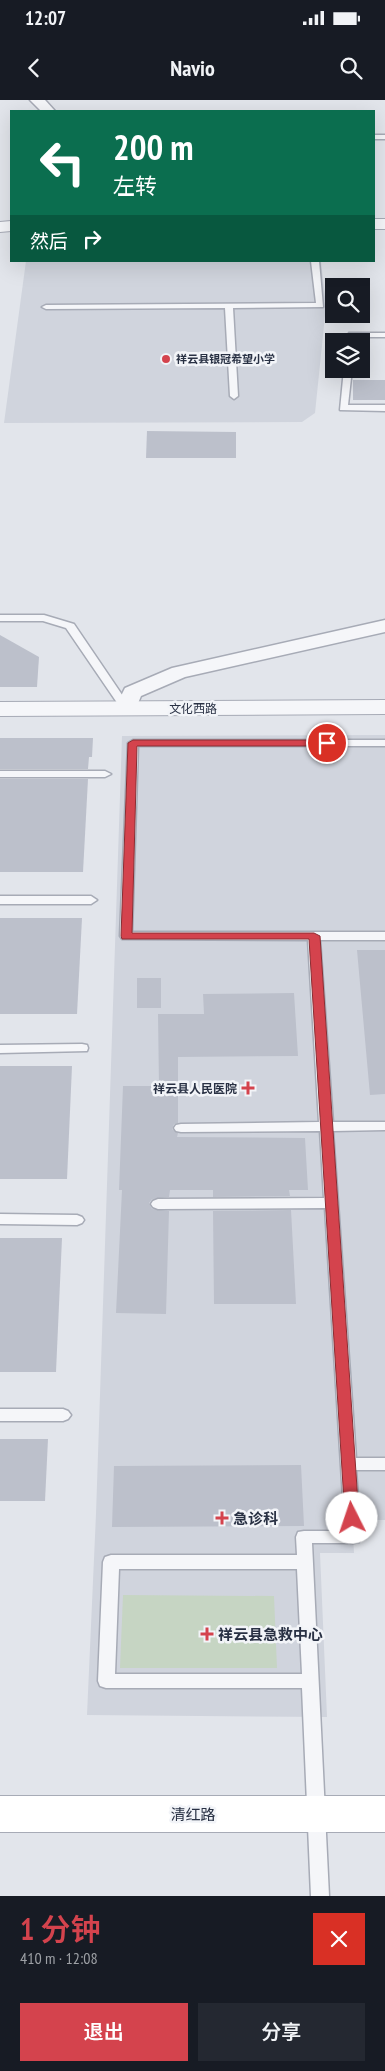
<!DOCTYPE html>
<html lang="zh">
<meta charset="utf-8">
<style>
:root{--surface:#171b24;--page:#242831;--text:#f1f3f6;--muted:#9ea1a6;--accent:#d4434d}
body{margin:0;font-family:"PT Sans Narrow","Noto Sans SC",sans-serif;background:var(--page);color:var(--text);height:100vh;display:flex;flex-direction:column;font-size:19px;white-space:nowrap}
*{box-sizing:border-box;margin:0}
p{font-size:16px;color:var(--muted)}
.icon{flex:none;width:28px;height:28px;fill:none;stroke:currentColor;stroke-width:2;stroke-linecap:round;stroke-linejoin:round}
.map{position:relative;height:1796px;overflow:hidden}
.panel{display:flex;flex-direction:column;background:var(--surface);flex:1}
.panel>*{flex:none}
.hud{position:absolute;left:10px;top:10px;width:365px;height:152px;border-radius:0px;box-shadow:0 5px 20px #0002;background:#0b6e4f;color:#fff;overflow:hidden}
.controls{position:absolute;left:325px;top:178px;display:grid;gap:10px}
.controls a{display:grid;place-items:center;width:45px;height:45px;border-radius:0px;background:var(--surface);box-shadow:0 5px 20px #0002;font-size:25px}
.pin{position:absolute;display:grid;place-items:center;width:42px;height:42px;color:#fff;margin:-21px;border:2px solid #fff;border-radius:50%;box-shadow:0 1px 5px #0007}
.me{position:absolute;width:55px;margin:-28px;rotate:356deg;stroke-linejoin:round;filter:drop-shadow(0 0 4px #0008)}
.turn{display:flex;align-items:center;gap:18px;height:105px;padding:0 20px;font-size:22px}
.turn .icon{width:65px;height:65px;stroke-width:2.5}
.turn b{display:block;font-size:35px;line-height:42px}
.then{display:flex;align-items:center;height:48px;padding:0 20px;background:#0003;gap:10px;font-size:19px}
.round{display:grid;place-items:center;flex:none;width:52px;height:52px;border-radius:0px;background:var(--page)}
.overview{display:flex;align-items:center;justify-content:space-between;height:85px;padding:0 20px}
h1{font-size:30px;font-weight:600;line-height:38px;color:var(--accent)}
.button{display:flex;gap:10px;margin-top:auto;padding:10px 20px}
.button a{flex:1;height:58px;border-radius:0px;background:var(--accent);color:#fff;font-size:20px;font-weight:600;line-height:58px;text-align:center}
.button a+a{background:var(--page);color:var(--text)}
.status{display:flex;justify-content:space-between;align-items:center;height:35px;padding:0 25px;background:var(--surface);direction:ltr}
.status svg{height:14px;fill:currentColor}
header{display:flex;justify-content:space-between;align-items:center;height:65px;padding:0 20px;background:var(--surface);font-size:22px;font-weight:600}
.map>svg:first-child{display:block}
.built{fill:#d0d4dd}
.green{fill:#c6d5c3}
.building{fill:#bcc0cb}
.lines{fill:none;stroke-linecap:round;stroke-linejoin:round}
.service-casing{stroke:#a7abb6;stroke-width:3}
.minor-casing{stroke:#a7abb6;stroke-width:3}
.tertiary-casing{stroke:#a7abb6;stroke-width:2}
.secondary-casing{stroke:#a7abb6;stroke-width:2}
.service{fill:#f5f6f9;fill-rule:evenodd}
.minor{fill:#f5f6f9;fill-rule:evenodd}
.tertiary{fill:#f5f6f9;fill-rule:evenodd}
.secondary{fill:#fff;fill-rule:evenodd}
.route{fill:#d4434d;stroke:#8a2c32}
.poi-dot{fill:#d4434d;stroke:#f2f4f8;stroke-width:2}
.labels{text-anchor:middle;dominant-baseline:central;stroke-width:5;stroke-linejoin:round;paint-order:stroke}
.far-poi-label{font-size:11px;font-weight:bold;fill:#293144;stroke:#f2f4f8;text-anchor:start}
.street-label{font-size:12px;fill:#293144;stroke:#f2f4f8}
.poi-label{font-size:12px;font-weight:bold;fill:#293144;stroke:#f2f4f8;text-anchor:end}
.near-poi-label{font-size:15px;font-weight:bold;fill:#293144;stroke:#f2f4f8;text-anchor:start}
.near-street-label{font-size:15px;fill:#293144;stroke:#f2f4f8}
</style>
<div class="status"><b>12:07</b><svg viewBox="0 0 49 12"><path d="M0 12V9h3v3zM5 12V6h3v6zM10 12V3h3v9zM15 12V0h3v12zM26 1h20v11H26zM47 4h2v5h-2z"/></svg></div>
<header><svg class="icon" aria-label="back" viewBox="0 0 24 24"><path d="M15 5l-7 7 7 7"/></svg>Navio<svg class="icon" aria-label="search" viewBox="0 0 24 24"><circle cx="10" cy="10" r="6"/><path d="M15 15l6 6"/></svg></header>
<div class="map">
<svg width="385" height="1796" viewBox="0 0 385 1796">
<rect width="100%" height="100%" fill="#e2e5eb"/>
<g class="built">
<path d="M26,161H321L326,206L315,313L302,322L4,323Z"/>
<path d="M385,635V1420H352L354,1453H320L327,1617L87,1615L96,1414L122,636Z"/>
</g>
<path class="green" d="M123,1495L274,1496L277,1568H120Z"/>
<g class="building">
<rect x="353" y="280" width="32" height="20"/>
<path d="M147,331L236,332V358H146Z"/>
<path d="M0,535L39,557L37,587H0Z"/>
<path d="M0,638H93L92,657H89L88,669H0Z"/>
<path d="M0,679H88L83,772H0Z"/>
<path d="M0,818H82L77,914H0Z"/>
<path d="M357,850H385V994L370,995Z"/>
<rect x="137" y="878" width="24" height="30"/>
<path d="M294,893L298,956L178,957V1023L174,1024L172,1029L178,1033L177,1037L305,1038L308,1090H289L290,1096L213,1097V1090H170L169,1097L152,1099L149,1103L152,1109L169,1111L166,1214L116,1213L122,1090H119L123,986H159L158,914H204L203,894Z"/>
<path d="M0,966H72L67,1079H0Z"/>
<path d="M291,1110L296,1204H214L213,1111Z"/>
<path d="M0,1138H62L56,1272H0Z"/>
<path d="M0,1339H48L45,1401H0Z"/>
<path d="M301,1365L304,1426L112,1427L114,1366Z"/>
</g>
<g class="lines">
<g class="service-casing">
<g id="service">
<rect x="374" y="35" width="11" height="4"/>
<path d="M311,161H319L323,207L233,208L238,296L234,299L230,296L225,208L46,209L42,207L46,205L316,203Z"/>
<path d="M349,233H385V237H356L355,241H347Z"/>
<path d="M344,269H352L348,305H385V311L340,310Z"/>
<path d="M0,515H44L74,524L131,608L130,610H122L66,528L43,521H0Z"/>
<path d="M133,640H385V646H138L132,832H385V840H320L333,1022H385V1030L333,1031L356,1358H385V1370H356L361,1437L359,1442L353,1443H312L329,1796H311L302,1588H106L100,1586L98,1581L103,1462L105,1457L111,1455H297L296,1437L298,1432L304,1431H345L325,1108L158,1109L153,1107L151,1104L153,1101L158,1099L324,1098L320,1031L181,1032L176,1031L174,1028L176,1025L181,1024L319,1022L308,840L122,839L120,836L128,643ZM119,1469H297L302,1574H115Z"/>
<path d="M0,671H105L111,674L105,677H0Z"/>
<path d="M0,796H91L97,800L91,804H0Z"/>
<path d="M82,944L87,945L88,948L87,951L0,953V945Z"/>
<path d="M0,1114L77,1115L82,1117L84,1120L82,1123L77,1125L0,1124Z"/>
<path d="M0,1309H63L68,1311L71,1315L68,1319L63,1321H0Z"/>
</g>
</g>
<g class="minor-casing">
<g id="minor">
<path d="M30,0H45L55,11H41Z"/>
<path d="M385,520V532L185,577L141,596L134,613L126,614L118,613L115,608L125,588L172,568Z"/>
</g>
</g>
<g class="tertiary-casing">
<g id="tertiary">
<rect x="374" y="119" width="11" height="10"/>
<path d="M11,121V131L0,132V122Z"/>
<path d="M385,600V614L0,616V602Z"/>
</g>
</g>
<g class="secondary-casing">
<rect id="secondary" x="0" y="1696" width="385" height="36"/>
</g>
<use href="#service" class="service"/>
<use href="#minor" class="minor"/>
<use href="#tertiary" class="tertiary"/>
<use href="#secondary" class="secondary"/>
</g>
<path class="route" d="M133,640H327L332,643L327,646H137L132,833H314L320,836L359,1418L357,1423L352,1424L347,1423L345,1418L309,839H122L121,836L128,643Z"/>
<g class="poi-dot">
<circle cx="166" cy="259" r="5"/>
<path d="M245.5 980.5h5v5h5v5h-5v5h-5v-5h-5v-5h5z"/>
<path d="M219.5 1410.5h5v5h5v5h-5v5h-5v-5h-5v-5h5z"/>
<path d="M204.5 1526.5h5v5h5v5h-5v5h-5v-5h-5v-5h5z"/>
</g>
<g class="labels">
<g class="far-poi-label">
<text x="176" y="259">祥云县银冠希望小学</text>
</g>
<g class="street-label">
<text x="193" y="608">文化西路</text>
</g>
<g class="poi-label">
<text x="237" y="988">祥云县人民医院</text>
</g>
<g class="near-poi-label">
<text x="233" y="1418">急诊科</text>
<text x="218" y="1534">祥云县急救中心</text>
</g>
<g class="near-street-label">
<text x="193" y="1714">清红路</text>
</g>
</g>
</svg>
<div class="controls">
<a><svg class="icon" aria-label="search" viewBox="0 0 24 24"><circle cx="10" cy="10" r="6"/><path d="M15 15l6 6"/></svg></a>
<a><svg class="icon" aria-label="layers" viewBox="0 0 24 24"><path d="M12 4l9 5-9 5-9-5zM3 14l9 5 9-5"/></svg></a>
</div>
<div class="pin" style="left:327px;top:643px;background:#d93025"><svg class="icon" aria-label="arrive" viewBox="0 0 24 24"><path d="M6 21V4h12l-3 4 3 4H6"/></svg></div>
<svg class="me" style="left:352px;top:1418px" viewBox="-20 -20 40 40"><circle r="19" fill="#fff"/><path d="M0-13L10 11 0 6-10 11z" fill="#d4434d"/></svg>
<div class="hud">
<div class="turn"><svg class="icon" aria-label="left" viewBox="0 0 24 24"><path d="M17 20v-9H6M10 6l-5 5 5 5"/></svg><div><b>200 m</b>左转</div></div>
<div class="then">然后<svg class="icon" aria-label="right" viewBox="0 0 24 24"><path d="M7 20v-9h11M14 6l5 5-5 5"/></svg></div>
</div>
</div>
<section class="panel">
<div class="overview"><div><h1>1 分钟</h1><p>410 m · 12:08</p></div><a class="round" style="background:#d93025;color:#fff"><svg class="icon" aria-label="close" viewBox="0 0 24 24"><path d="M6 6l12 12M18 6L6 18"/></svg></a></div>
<div class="button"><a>退出</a><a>分享</a></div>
</section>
